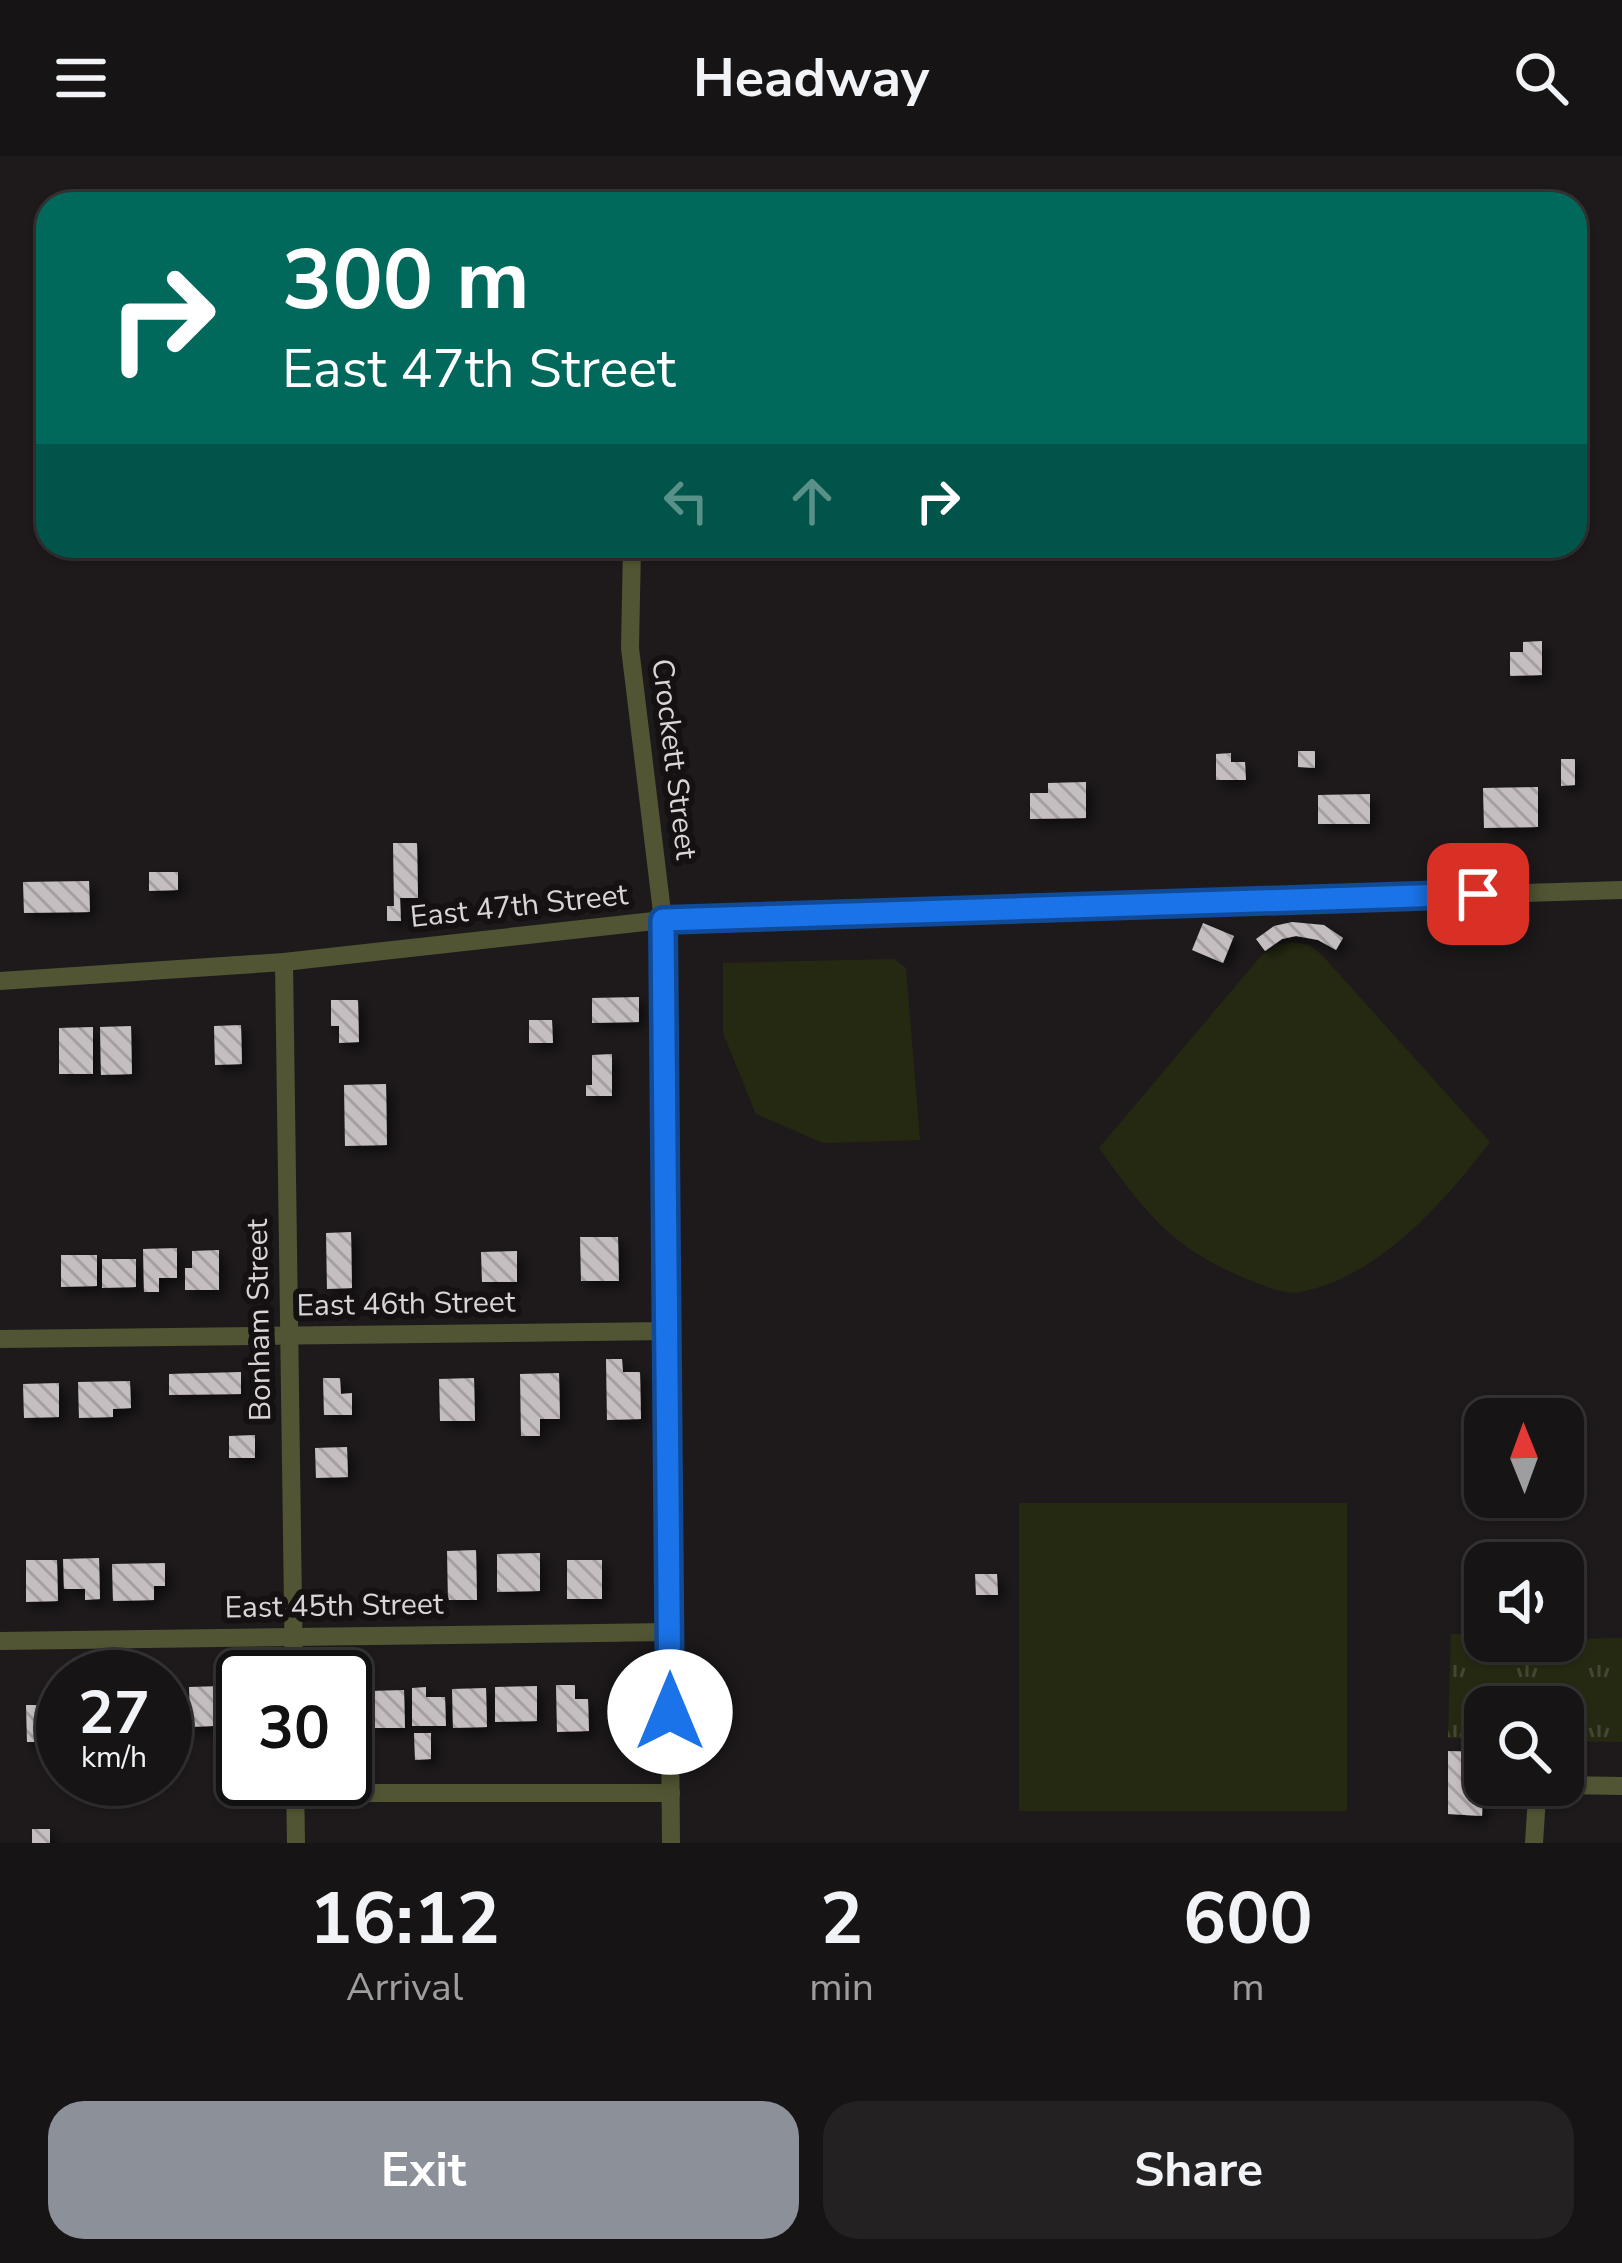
<!DOCTYPE html>
<style>
:root{--surface:#161415;--page:#232122;--text:#f1f3f6;--muted:#9e9ea0;--line:#353334;--accent:#8c9099}
body{margin:0;font-family:"Nunito Sans",sans-serif;background:var(--page);color:var(--text);height:100vh;display:flex;flex-direction:column;font-size:45px;white-space:nowrap}
*{box-sizing:border-box;margin:0}
p{font-size:39px;color:var(--muted)}
.icon{flex:none;width:66px;height:66px;fill:none;stroke:currentColor;stroke-width:2;stroke-linecap:round;stroke-linejoin:round}
.map{position:relative;height:1687px;overflow:hidden}
.panel{display:flex;flex-direction:column;background:var(--surface);flex:1}
.panel>*{flex:none}
.top-card{position:absolute;left:36px;top:36px;width:1551px;height:366px;border-radius:36px;box-shadow:0 3px 9px #0004,0 0 0 3px var(--line);background:#00695c;color:#fff;overflow:hidden}
.needle{width:78px;rotate:359deg}
.tools{position:absolute;left:1464px;top:1242px;display:grid;gap:24px}
.tools a{display:grid;place-items:center;width:120px;height:120px;border-radius:24px;background:var(--surface);box-shadow:0 3px 9px #0004,0 0 0 3px var(--line);font-size:60px}
.speed{position:absolute;left:36px;top:1494px;display:flex;gap:24px;font-size:60px;font-weight:700;text-align:center}
.speed>*{display:grid;place-content:center;width:156px;height:156px;border-radius:50%;background:var(--surface);box-shadow:0 3px 9px #0004,0 0 0 3px var(--line);line-height:1}
.speed small{font-size:30px;font-weight:400}
.speed .limit{border:6px solid #111;border-radius:18px;background:#fff;color:#111}
.pin{position:absolute;display:grid;place-items:center;width:102px;height:102px;color:#fff;margin:-51px;border-radius:24px;box-shadow:0 6px 18px #0006}
.me{position:absolute;width:132px;margin:-66px;rotate:0deg;stroke-linejoin:round;filter:drop-shadow(0 0 9px #0008)}
.turn{display:flex;align-items:center;gap:42px;height:252px;padding:0 48px;font-size:54px}
.turn .icon{width:156px;height:156px;stroke-width:2.5}
.turn b{display:block;font-size:84px;line-height:102px}
.lanes{display:flex;align-items:center;height:114px;padding:0 48px;background:#0003;justify-content:center;gap:60px;direction:ltr}
.lanes .off{opacity:.35}
.eta{display:flex;justify-content:space-evenly;align-items:center;height:204px;text-align:center}
.eta b{font-size:72px;font-weight:700;line-height:84px}
.button{display:flex;gap:24px;margin-top:auto;padding:24px 48px}
.button a{flex:1;height:138px;border-radius:36px;background:var(--accent);color:#fff;font-size:48px;font-weight:700;line-height:138px;text-align:center}
.button a+a{background:var(--page);color:var(--text)}
header{display:flex;justify-content:space-between;align-items:center;height:156px;padding:0 48px;background:var(--surface);font-size:54px;font-weight:700}
.map>svg:first-child{display:block}
.green{fill:#262912}
.park{fill:url(#park-tufts)}
.building{fill:url(#building-back-hatch);filter:url(#shadow)}
.lines{fill:none;stroke-linecap:round;stroke-linejoin:round}
.minor{stroke:#515533;stroke-width:18}
.route-casing{stroke:#114b97;stroke-width:30}
.route{stroke:#1a73e8;stroke-width:21}
.labels{text-anchor:middle;dominant-baseline:central;stroke-width:12;stroke-linejoin:round;paint-order:stroke}
.street-label{font-size:30px;fill:#d9d5d7;stroke:#151113}
</style>
<header><svg class="icon" aria-label="menu" viewBox="0 0 24 24"><path d="M4 6h16M4 12h16M4 18h16"/></svg>Headway<svg class="icon" aria-label="search" viewBox="0 0 24 24"><circle cx="10" cy="10" r="6"/><path d="M15 15l6 6"/></svg></header>
<div class="map">
<svg width="1622" height="1687" viewBox="0 0 1622 1687">
<defs>
<pattern id="park-tufts" width="24" height="20" patternUnits="userSpaceOnUse" patternTransform="scale(3)"><rect width="24" height="20" fill="#262912"/><path d="M3 7l-1-3M5 7V3M7 7l1-3M15 17l-1-3M17 17v-4M19 17l1-3" fill="none" stroke="#454734"/></pattern>
<pattern id="building-back-hatch" width="6" height="6" patternUnits="userSpaceOnUse" patternTransform="scale(3)"><rect width="6" height="6" fill="#c5bec1"/><path d="M-1 5l2 2M0 0l6 6M5-1l2 2" fill="none" stroke="#a49ea1"/></pattern>
<filter id="shadow"><feDropShadow dx="5.5" dy="5.5" stdDeviation="6" flood-color="#0009"/></filter>
</defs>
<rect width="100%" height="100%" fill="#1e1a1c"/>
<g class="green">
<path d="M1292,786L1309,789L1321,798L1490,986C1445,1045 1378,1122 1300,1136C1283,1139 1262,1129 1247,1123C1170,1091 1146,1057 1099,992L1261,800L1275,790Z"/>
<path d="M894,803L906,812L920,984L823,987L756,958L723,877V807Z"/>
<rect x="1019" y="1347" width="328" height="308"/>
</g>
<path class="park" d="M1451,1478L1485,1479V1485L1622,1482V1586L1563,1585V1551H1485V1583L1448,1582Z"/>
<g class="building">
<path d="M1542,485V519L1510,520V496H1523V486Z"/>
<path d="M1298,595H1315V612L1298,611Z"/>
<path d="M1231,597V606H1245L1246,624H1216V598Z"/>
<path d="M1561,603H1575V629L1561,630Z"/>
<path d="M1086,626V662L1030,663V637H1048V627Z"/>
<path d="M1538,631V671L1484,672L1483,632Z"/>
<path d="M1370,638V668H1318V639Z"/>
<path d="M393,687H417L418,742H400L401,765H387V750H394Z"/>
<path d="M149,716H178V734L149,735Z"/>
<path d="M89,725L90,756L24,757L23,726Z"/>
<path d="M1292,766L1324,769L1343,782L1336,794L1318,784L1296,780L1282,783L1265,795L1256,783L1274,770Z"/>
<path d="M1203,767L1234,780L1223,807L1192,794Z"/>
<path d="M639,841V866L592,867V842Z"/>
<path d="M331,844H358L359,886L339,887V870H331Z"/>
<path d="M529,864H552L553,887H529Z"/>
<path d="M241,869L242,908L215,909L214,870Z"/>
<path d="M131,870L132,918L101,919L100,871Z"/>
<path d="M93,871V918H59V872Z"/>
<path d="M612,898V940H586V929H592V899Z"/>
<path d="M386,928L387,989L345,990L344,929Z"/>
<path d="M351,1076L352,1132L327,1133L326,1077Z"/>
<path d="M580,1081H618L619,1125H581Z"/>
<path d="M177,1092V1122H159V1136H144L143,1093Z"/>
<path d="M219,1094V1134H185V1112H192V1095Z"/>
<path d="M517,1095V1126H482L481,1096Z"/>
<path d="M61,1099H97V1130L61,1131Z"/>
<path d="M102,1103H136V1131L102,1132Z"/>
<path d="M606,1203H622L623,1216H640L641,1263L607,1264Z"/>
<path d="M241,1216V1238L169,1239V1218Z"/>
<path d="M559,1217L560,1263H540V1280H521L520,1218Z"/>
<path d="M323,1222H340L341,1238L352,1237V1259H324Z"/>
<path d="M474,1222L475,1265H440L439,1223Z"/>
<path d="M130,1225L131,1252L113,1253V1261L79,1262L78,1226Z"/>
<path d="M59,1227V1261L24,1262L23,1228Z"/>
<path d="M255,1279V1302H229V1280Z"/>
<path d="M347,1291L348,1321L316,1322L315,1292Z"/>
<path d="M476,1394L477,1444H448L447,1395Z"/>
<path d="M540,1397V1435L497,1436V1398Z"/>
<path d="M99,1402L100,1443L85,1444V1433H64L63,1403Z"/>
<path d="M26,1404H57L58,1445L26,1446Z"/>
<rect x="567" y="1404" width="35" height="39"/>
<path d="M165,1407V1430H154V1444L113,1445L112,1408Z"/>
<path d="M975,1418H997L998,1439H976Z"/>
<path d="M641,1523L642,1583H621L620,1524Z"/>
<path d="M556,1529H575V1543H588L589,1575L557,1576Z"/>
<path d="M59,1530L60,1575H46V1586H27L26,1549H46L45,1531Z"/>
<path d="M224,1530V1556H213V1570L190,1571L189,1531Z"/>
<path d="M228,1530H243V1577L229,1578Z"/>
<path d="M537,1530V1565L495,1566V1531Z"/>
<path d="M426,1531V1541H445L446,1570H412V1532Z"/>
<path d="M486,1532L487,1571L453,1572L452,1533Z"/>
<path d="M404,1534L405,1572H371L370,1535Z"/>
<rect x="345" y="1541" width="16" height="35"/>
<path d="M165,1543H183V1567L165,1568Z"/>
<path d="M414,1577H431V1603L415,1604Z"/>
<path d="M1448,1595L1484,1596L1482,1660L1448,1658Z"/>
<rect x="32" y="1673" width="18" height="14"/>
</g>
<g class="lines">
<g class="minor">
<path d="M632,390L630,492L663,764L671,1687"/>
<path d="M284,806L294,1521"/>
<path d="M0,825L284,806L663,764L1622,734"/>
<path d="M0,1183L668,1175"/>
<path d="M0,1485L670,1476"/>
<path d="M295,1623L296,1687"/>
<path d="M1563,1629L1622,1630"/>
<path d="M295,1637H671"/>
<path d="M1534,1687L1537,1640L1542,1631L1551,1629"/>
</g>
</g>
<g class="lines">
<g class="route-casing">
<path id="route" d="M670,1556L663,764L1478,738"/>
</g>
<use href="#route" class="route"/>
</g>
<g class="labels">
<g class="street-label">
<text transform="translate(674 603) rotate(83)">Crockett Street</text>
<text transform="translate(519 750) rotate(-6)">East 47th Street</text>
<text transform="translate(406 1148) rotate(-1)">East 46th Street</text>
<text transform="translate(259 1164) rotate(-91)">Bonham Street</text>
<text transform="translate(334 1450) rotate(-1)">East 45th Street</text>
</g>
</g>
</svg>
<div class="tools">
<a><svg class="needle" viewBox="-14 -14 28 28"><path d="M0-13l5 13h-10z" fill="#e53935"/><path d="M0 13l5-13h-10z" fill="#9e9ea0"/></svg></a>
<a><svg class="icon" aria-label="sound" viewBox="0 0 24 24"><path d="M4 9h4l5-4v14l-5-4H4zM17 9q2 3 0 6"/></svg></a>
<a><svg class="icon" aria-label="search" viewBox="0 0 24 24"><circle cx="10" cy="10" r="6"/><path d="M15 15l6 6"/></svg></a>
</div>
<div class="speed"><div>27<small>km/h</small></div><div class="limit">30</div></div>
<div class="pin" style="left:1478px;top:738px;background:#d93025"><svg class="icon" aria-label="arrive" viewBox="0 0 24 24"><path d="M6 21V4h12l-3 4 3 4H6"/></svg></div>
<svg class="me" style="left:670px;top:1556px" viewBox="-20 -20 40 40"><circle r="19" fill="#fff"/><path d="M0-13L10 11 0 6-10 11z" fill="#1a73e8"/></svg>
<div class="top-card">
<div class="turn"><svg class="icon" aria-label="right" viewBox="0 0 24 24"><path d="M7 20v-9h11M14 6l5 5-5 5"/></svg><div><b>300 m</b>East 47th Street</div></div>
<div class="lanes"><svg class="icon off" aria-label="left" viewBox="0 0 24 24"><path d="M17 20v-9H6M10 6l-5 5 5 5"/></svg><svg class="icon off" aria-label="ahead" viewBox="0 0 24 24"><path d="M12 20V5M6 11l6-6 6 6"/></svg><svg class="icon" aria-label="right" viewBox="0 0 24 24"><path d="M7 20v-9h11M14 6l5 5-5 5"/></svg></div>
</div>
</div>
<section class="panel">
<div class="eta">
<div><b>16:12</b><p>Arrival</p></div>
<div><b>2</b><p>min</p></div>
<div><b>600</b><p>m</p></div>
</div>
<div class="button"><a>Exit</a><a>Share</a></div>
</section>
